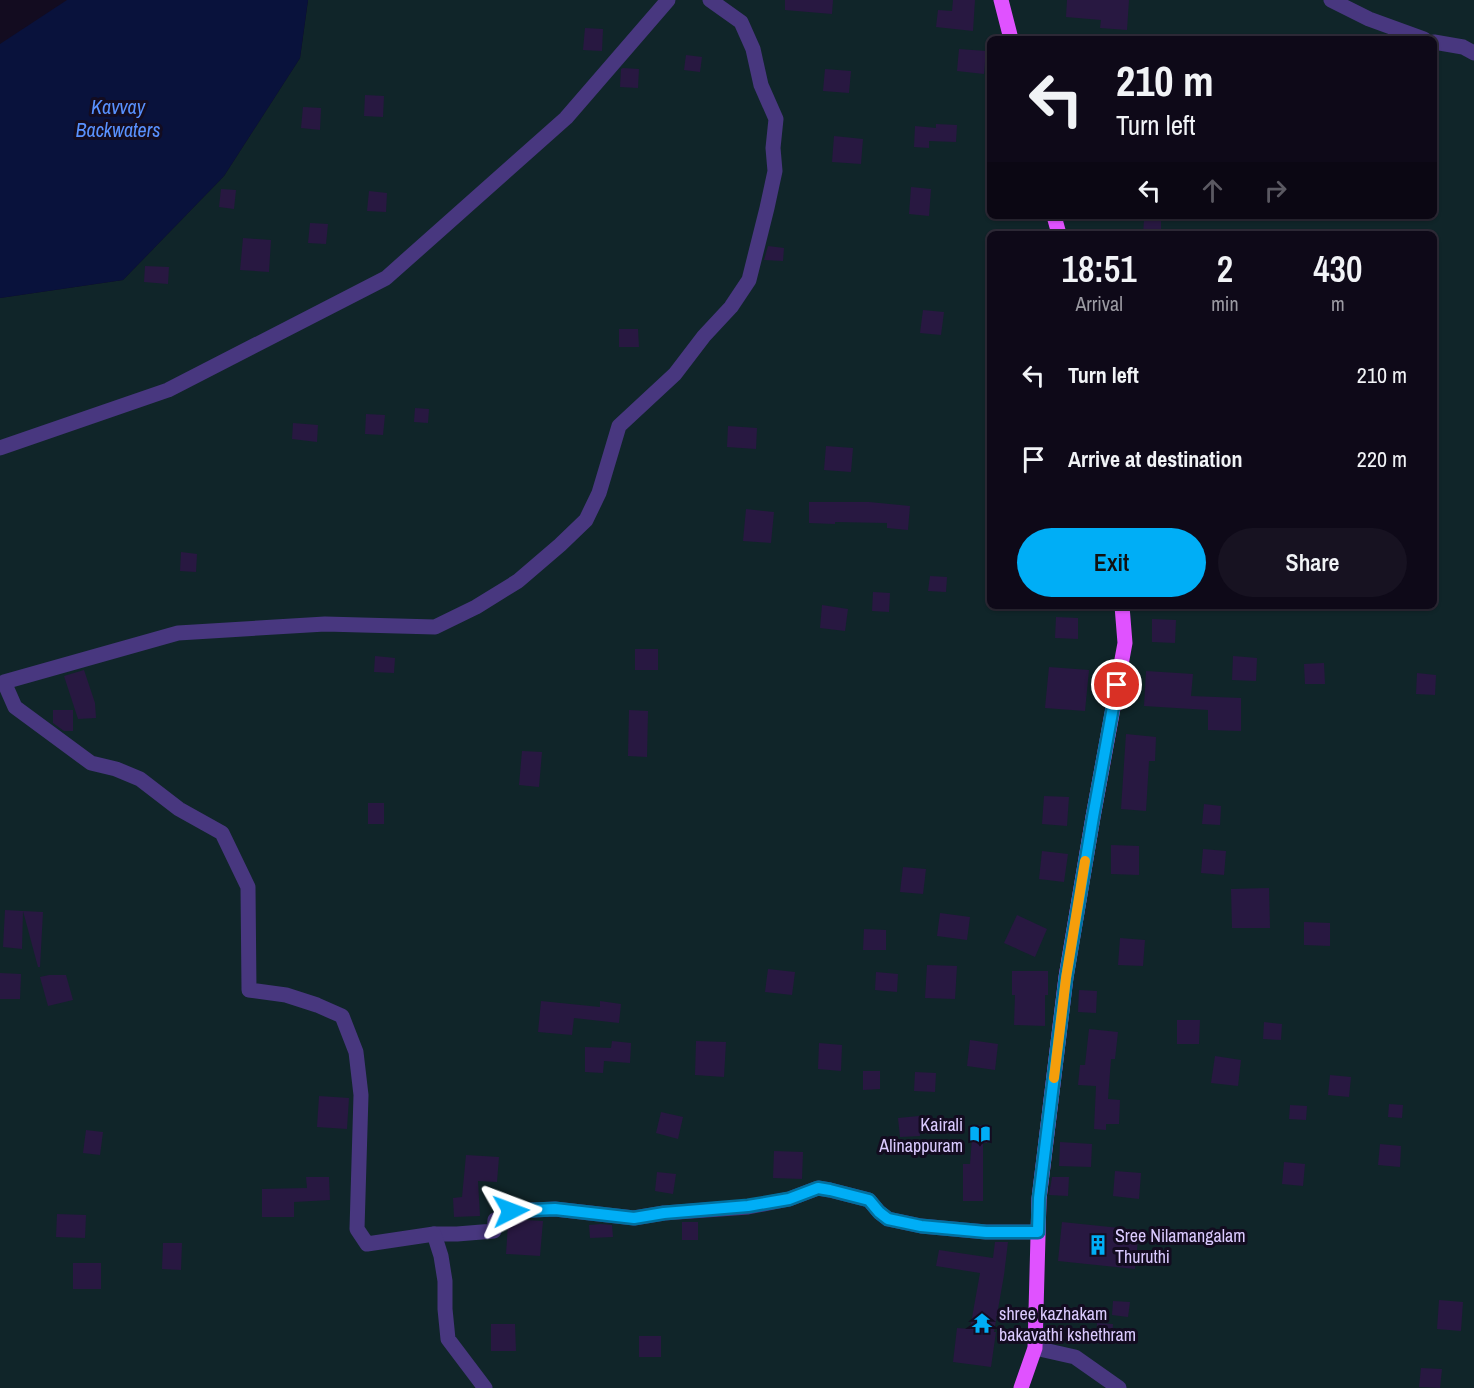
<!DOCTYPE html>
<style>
:root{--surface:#0e0918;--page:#171221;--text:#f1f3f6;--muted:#9b9aa2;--line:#2e2a37;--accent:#00aef6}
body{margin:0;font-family:"Archivo Narrow",sans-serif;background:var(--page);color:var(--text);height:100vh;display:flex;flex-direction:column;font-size:22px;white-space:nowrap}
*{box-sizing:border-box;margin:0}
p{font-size:20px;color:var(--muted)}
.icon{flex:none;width:33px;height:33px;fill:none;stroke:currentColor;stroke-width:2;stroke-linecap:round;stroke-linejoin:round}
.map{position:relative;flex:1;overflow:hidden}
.details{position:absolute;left:987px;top:231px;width:450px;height:378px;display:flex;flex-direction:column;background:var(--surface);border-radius:9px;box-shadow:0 2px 4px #0004,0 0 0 2px var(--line)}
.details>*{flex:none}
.hud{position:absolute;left:987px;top:36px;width:450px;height:183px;border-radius:9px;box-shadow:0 2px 4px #0004,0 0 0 2px var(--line);background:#0e0918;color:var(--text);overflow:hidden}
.pin{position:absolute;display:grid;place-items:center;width:51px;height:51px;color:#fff;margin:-26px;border:3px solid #fff;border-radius:50%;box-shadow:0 2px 6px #0007}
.me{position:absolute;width:66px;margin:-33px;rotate:87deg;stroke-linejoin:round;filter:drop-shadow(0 0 4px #0008)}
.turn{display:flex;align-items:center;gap:21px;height:126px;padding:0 30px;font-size:27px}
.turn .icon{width:78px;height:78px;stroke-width:2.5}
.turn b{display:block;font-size:42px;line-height:51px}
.lanes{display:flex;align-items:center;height:57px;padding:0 30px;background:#0003;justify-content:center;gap:30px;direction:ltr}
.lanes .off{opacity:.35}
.eta{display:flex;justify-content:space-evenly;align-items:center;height:102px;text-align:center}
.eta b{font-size:36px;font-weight:600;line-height:42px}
.primary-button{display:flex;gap:12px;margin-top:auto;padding:12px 30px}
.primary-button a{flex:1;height:69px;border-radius:36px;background:var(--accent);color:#111;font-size:24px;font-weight:600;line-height:69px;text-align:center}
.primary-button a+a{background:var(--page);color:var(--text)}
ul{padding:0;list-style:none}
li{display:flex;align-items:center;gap:18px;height:84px;padding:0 30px}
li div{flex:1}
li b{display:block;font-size:22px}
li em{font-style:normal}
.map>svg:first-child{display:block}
.green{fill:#102529;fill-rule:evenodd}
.water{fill:#09123c}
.building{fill:#281841}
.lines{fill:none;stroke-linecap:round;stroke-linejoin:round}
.minor{stroke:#48377f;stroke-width:15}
.major{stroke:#e052ff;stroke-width:15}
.route-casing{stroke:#0071a0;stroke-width:15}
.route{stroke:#00aef6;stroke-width:10}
.slow{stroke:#f59e0b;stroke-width:10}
.labels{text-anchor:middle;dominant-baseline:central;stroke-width:6;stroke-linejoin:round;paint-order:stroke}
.poi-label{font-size:18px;fill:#dbcbff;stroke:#130c20;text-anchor:start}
.water-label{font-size:20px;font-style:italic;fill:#5992ff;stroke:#130c20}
</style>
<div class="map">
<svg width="1474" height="1388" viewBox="0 0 1474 1388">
<rect width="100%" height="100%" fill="#130c20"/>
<path class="green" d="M308,0H1474V1388H0V298L123,280L224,176L300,58ZM990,39H1434V216H990ZM990,234H1434V606H990Z"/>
<path class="water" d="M67,0H308L300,58L224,176L123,280L0,298V44Z"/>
<g class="building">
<path d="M785,0H833L832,14L785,10Z"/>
<path d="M953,0H975L973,31L936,27L938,10L952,11Z"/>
<path d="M1067,0H1129L1127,30L1100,28L1101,20L1066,17Z"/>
<path d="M585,28L603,29L602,51L583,50Z"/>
<path d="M959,49L986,51L984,74L957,71Z"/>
<path d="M686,55L702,57L700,72L684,70Z"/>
<path d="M623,68L639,69L638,88L620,87L621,69Z"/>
<path d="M825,69L851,71L849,93L823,91Z"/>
<path d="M365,95L384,96L383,117L364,116Z"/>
<path d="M303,107L321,108L320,130L301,128Z"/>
<path d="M936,124L957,125L956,142L929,141V148L914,147L915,126L936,128Z"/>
<path d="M834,136L863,139L861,164L832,162Z"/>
<path d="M911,187L931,189L929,216L909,214Z"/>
<path d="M221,189L236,190L234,209L219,207Z"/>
<path d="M369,191L387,193L386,212L367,211Z"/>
<path d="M1144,220L1161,221V234H1143Z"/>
<path d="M310,223L328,224L326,244L308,243Z"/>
<path d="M243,238L271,240L269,272L240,270Z"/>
<path d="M768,246L784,248L783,261L764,260Z"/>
<path d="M145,266L169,267L168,284L144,282Z"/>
<path d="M923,310L944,312L941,335L920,333Z"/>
<path d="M619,329H638L639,347H619Z"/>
<path d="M415,408L429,409L428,423L414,422Z"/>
<path d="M366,414L385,415L383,435L365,434Z"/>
<path d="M293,423L318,425L317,442L292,439Z"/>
<path d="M728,426L757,428L756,449L727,447Z"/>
<path d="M826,446L853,448L851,472L824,470Z"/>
<path d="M809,502H869L910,506L908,530L887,528V523L835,522V524L809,523Z"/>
<path d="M746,509L774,512L771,543L743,541Z"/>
<path d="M181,552L197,554L196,572L180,571Z"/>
<path d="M930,576L947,577L946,592L928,591Z"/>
<path d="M873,592L890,593L889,612L872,611Z"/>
<path d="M822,605L848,609L845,631L820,628Z"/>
<path d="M1056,617L1078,618V639L1055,638Z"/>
<path d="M1152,619L1176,620L1175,643L1152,642Z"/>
<rect x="635" y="649" width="23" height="21"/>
<path d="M375,656L395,658L394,673L374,672Z"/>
<path d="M1233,656L1257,658L1256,681L1232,680Z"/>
<path d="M1324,663L1325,684H1305L1304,664Z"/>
<path d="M1049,667L1089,670L1085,711L1045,708Z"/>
<path d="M84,670L95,703L96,718L78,719L64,676Z"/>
<path d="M1146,671L1193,674L1191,696L1241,698V731L1208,730V710L1144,706Z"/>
<path d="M1417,673L1436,675L1435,695L1416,694Z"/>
<path d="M53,710H73V731H64L53,723Z"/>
<path d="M629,710L648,711L647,757L628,756Z"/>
<path d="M1126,734L1156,737L1155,761H1149L1146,811L1121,809Z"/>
<path d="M522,751L542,752L539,787L519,785Z"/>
<path d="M1044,796L1069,797L1067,826L1042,824Z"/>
<rect x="368" y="803" width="16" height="21"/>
<path d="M1204,804L1221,806L1220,825L1202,824Z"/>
<path d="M1111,845L1139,846V875L1111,874Z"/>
<path d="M1203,849L1226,851L1224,875L1201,873Z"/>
<path d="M1042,851L1068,854L1064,882L1039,879Z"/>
<path d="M903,867L926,869L923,894L900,892Z"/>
<path d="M1269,888L1270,928H1232L1231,889Z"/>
<path d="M5,910L23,911L22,949L3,947Z"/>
<path d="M23,911L43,912L40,967H38Z"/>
<path d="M940,913L970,917L967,940L937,936Z"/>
<path d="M1017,915L1047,929L1035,957L1004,943Z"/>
<path d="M1304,922L1330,923V946L1304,945Z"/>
<path d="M864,929L886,930V950H863Z"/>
<path d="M1120,938L1145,940L1143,966L1118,965Z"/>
<path d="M927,965L957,966L955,999L925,998Z"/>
<path d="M768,969L795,972L792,995L765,992Z"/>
<path d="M1012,971H1048V995H1045V1026L1014,1025L1015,995H1012Z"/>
<path d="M876,972L898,974L897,992L875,990Z"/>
<path d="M0,973L21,974L20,999H0Z"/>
<path d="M49,975H66L73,1000L48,1006L40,977Z"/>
<path d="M1079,990L1097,991L1096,1013L1078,1012Z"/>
<path d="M541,1001L600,1007V1001L621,1004L619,1023L574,1018L572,1035L538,1032Z"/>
<path d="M1177,1020H1200L1199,1044H1177Z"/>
<path d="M1264,1022L1282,1024L1281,1040L1263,1039Z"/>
<path d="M1089,1029L1118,1032L1115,1059H1111L1108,1099L1120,1100L1119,1124H1106V1130L1094,1129L1096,1086L1078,1085L1080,1065H1085Z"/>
<path d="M970,1040L998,1044L995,1070L967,1066Z"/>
<path d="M612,1041L631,1043L630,1063L604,1061L603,1073L585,1072V1047L611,1048Z"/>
<path d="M696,1041L726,1042L724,1077L695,1075Z"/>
<path d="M819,1043L842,1045L841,1071L818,1069Z"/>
<path d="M1215,1056L1241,1060L1238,1086L1211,1083Z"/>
<path d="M863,1071H880V1089L863,1090Z"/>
<path d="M915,1072L936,1073L935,1092L914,1091Z"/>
<path d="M1330,1075L1351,1077L1349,1097L1328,1095Z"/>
<path d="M319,1096L349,1098L347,1129L317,1127Z"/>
<path d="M1389,1104L1403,1105L1402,1118L1388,1117Z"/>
<path d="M1290,1105L1307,1106L1306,1120L1289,1119Z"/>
<path d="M661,1112L683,1117L678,1139L656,1133Z"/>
<path d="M919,1116L920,1136L900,1137L898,1118Z"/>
<path d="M973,1125L989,1126L987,1143H983V1201H963V1164H970Z"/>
<path d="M86,1130L103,1132L100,1155L83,1153Z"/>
<path d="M1060,1142L1092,1144L1091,1167L1059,1166Z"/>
<path d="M1380,1144L1401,1146L1400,1167L1378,1165Z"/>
<path d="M774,1151L803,1152L802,1179L773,1178Z"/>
<path d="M466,1155L499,1157L497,1182L478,1181L480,1216L454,1217L453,1198L462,1197Z"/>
<path d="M1284,1162L1305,1164L1303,1186L1282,1184Z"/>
<path d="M1115,1171L1141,1173L1139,1199L1113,1196Z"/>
<path d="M657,1172L676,1174L673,1194L655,1191Z"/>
<path d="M306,1177H329L330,1200L294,1202V1217H262V1189L307,1188Z"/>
<path d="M1052,1177H1069L1068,1196L1049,1195Z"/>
<path d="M57,1214L86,1215L85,1238L56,1237Z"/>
<path d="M525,1220L543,1221L540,1256L506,1254L508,1224L514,1221Z"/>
<rect x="682" y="1222" width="16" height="18"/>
<path d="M1062,1222L1139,1230L1135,1269L1058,1261Z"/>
<path d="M601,1224L612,1225L613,1237L590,1238L589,1225Z"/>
<path d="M995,1242H1008L1004,1275L994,1332H996L991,1367L953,1362L957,1328L970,1329L980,1273L936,1266L939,1250L993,1258Z"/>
<path d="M163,1243H182L181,1270L162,1269Z"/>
<rect x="73" y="1263" width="28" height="26"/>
<path d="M1439,1300L1463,1302L1461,1331L1437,1329Z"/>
<path d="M1113,1301L1130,1302L1128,1317L1112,1315Z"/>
<path d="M1097,1323L1113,1324L1112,1340L1096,1339Z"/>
<path d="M491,1324H515L516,1351H491Z"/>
<rect x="639" y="1336" width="22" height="21"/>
<path d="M1421,1368L1442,1369L1440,1388L1419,1387Z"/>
</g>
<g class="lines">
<g class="minor">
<path d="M1331,0L1369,19L1424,39"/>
<path d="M1434,42L1463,47L1474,53"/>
<path d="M0,448L168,390L386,278L566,118L668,0"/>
<path d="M434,1234H457L494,1231L495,1220L511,1211L555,1209L634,1218L664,1213L748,1207L789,1199L818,1188L830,1190L869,1200L879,1212L888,1219L921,1226L986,1232H1038"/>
<path d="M1035,1348L1075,1357L1119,1388"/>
<path d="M485,1388L448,1339L445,1309V1281L441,1256L434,1234L367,1244L357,1229L361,1095L356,1052L342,1016L317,1005L286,995L249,990L248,887L222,833L179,809L140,779L116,769L91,763L15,707L4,682L178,633L325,624L435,627L476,607L518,581L560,545L586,520L599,493L619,426L675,374L704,336L731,307L749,280L767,208L775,171L773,148L776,119L761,85L753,49L741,22L710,0"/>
</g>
<g class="major">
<path d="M1001,0L1011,39"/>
<path d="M1054,216L1059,234"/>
<path d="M1021,1388L1035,1348L1039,1199L1066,977L1093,817L1125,643L1122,606"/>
</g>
</g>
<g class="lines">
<g class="route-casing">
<path id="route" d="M511,1211L555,1209L634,1218L664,1213L748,1206L789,1199L818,1188L830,1190L869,1200L879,1212L888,1219L921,1226L986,1232H1038L1039,1198L1066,978L1093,817L1117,685"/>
</g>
<use href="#route" class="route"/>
<path class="slow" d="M1054,1078L1066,978L1085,861"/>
</g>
<defs>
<g id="library-bare" transform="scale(1.62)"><path d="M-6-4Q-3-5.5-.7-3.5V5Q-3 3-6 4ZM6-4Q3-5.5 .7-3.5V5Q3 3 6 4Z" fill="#00aef6" stroke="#130c20" stroke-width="2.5" paint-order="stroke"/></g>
<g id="building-bare" transform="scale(1.62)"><path d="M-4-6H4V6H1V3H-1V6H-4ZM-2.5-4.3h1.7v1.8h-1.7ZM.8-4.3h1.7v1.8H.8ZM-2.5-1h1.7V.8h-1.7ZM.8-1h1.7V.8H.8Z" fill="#00aef6" stroke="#130c20" stroke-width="2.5" paint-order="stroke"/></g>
<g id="temple-bare" transform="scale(1.62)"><path d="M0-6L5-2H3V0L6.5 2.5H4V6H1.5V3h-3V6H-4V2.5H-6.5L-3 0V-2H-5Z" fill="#00aef6" stroke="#130c20" stroke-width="2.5" paint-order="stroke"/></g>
</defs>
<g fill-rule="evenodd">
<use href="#library-bare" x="980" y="1134"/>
<use href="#building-bare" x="1098" y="1245"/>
<use href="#temple-bare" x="982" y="1323"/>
</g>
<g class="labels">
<g class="poi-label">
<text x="963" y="1124" text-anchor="end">Kairali<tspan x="963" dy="21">Alinappuram</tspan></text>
<text x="1115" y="1235">Sree Nilamangalam<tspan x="1115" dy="21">Thuruthi</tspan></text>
<text x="999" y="1313">shree kazhakam<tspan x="999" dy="21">bakavathi kshethram</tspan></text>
</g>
<g class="water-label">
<text x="118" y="106">Kavvay<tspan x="118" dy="23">Backwaters</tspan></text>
</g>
</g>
</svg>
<div class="pin" style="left:1117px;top:685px;background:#d93025"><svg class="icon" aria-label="arrive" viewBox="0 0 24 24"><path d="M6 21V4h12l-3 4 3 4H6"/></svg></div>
<svg class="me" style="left:511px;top:1211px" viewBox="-20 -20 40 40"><path d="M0-17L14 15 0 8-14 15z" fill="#00aef6" stroke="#fff" stroke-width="4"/></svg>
<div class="hud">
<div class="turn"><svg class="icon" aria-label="left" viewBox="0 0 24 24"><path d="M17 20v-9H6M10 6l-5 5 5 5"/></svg><div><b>210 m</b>Turn left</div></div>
<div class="lanes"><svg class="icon" aria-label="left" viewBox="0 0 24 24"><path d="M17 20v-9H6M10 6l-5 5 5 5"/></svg><svg class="icon off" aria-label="ahead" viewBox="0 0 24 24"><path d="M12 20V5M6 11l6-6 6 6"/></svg><svg class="icon off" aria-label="right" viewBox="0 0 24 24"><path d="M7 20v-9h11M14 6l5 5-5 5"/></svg></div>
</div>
<section class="details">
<div class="eta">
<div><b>18:51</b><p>Arrival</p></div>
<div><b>2</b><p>min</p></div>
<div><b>430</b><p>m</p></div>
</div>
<ul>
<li><svg class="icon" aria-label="left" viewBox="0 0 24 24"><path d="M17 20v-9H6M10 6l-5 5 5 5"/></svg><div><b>Turn left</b></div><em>210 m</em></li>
<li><svg class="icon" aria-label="arrive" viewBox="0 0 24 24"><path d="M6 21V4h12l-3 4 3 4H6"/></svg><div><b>Arrive at destination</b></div><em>220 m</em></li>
</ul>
<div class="primary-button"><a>Exit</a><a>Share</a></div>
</section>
</div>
